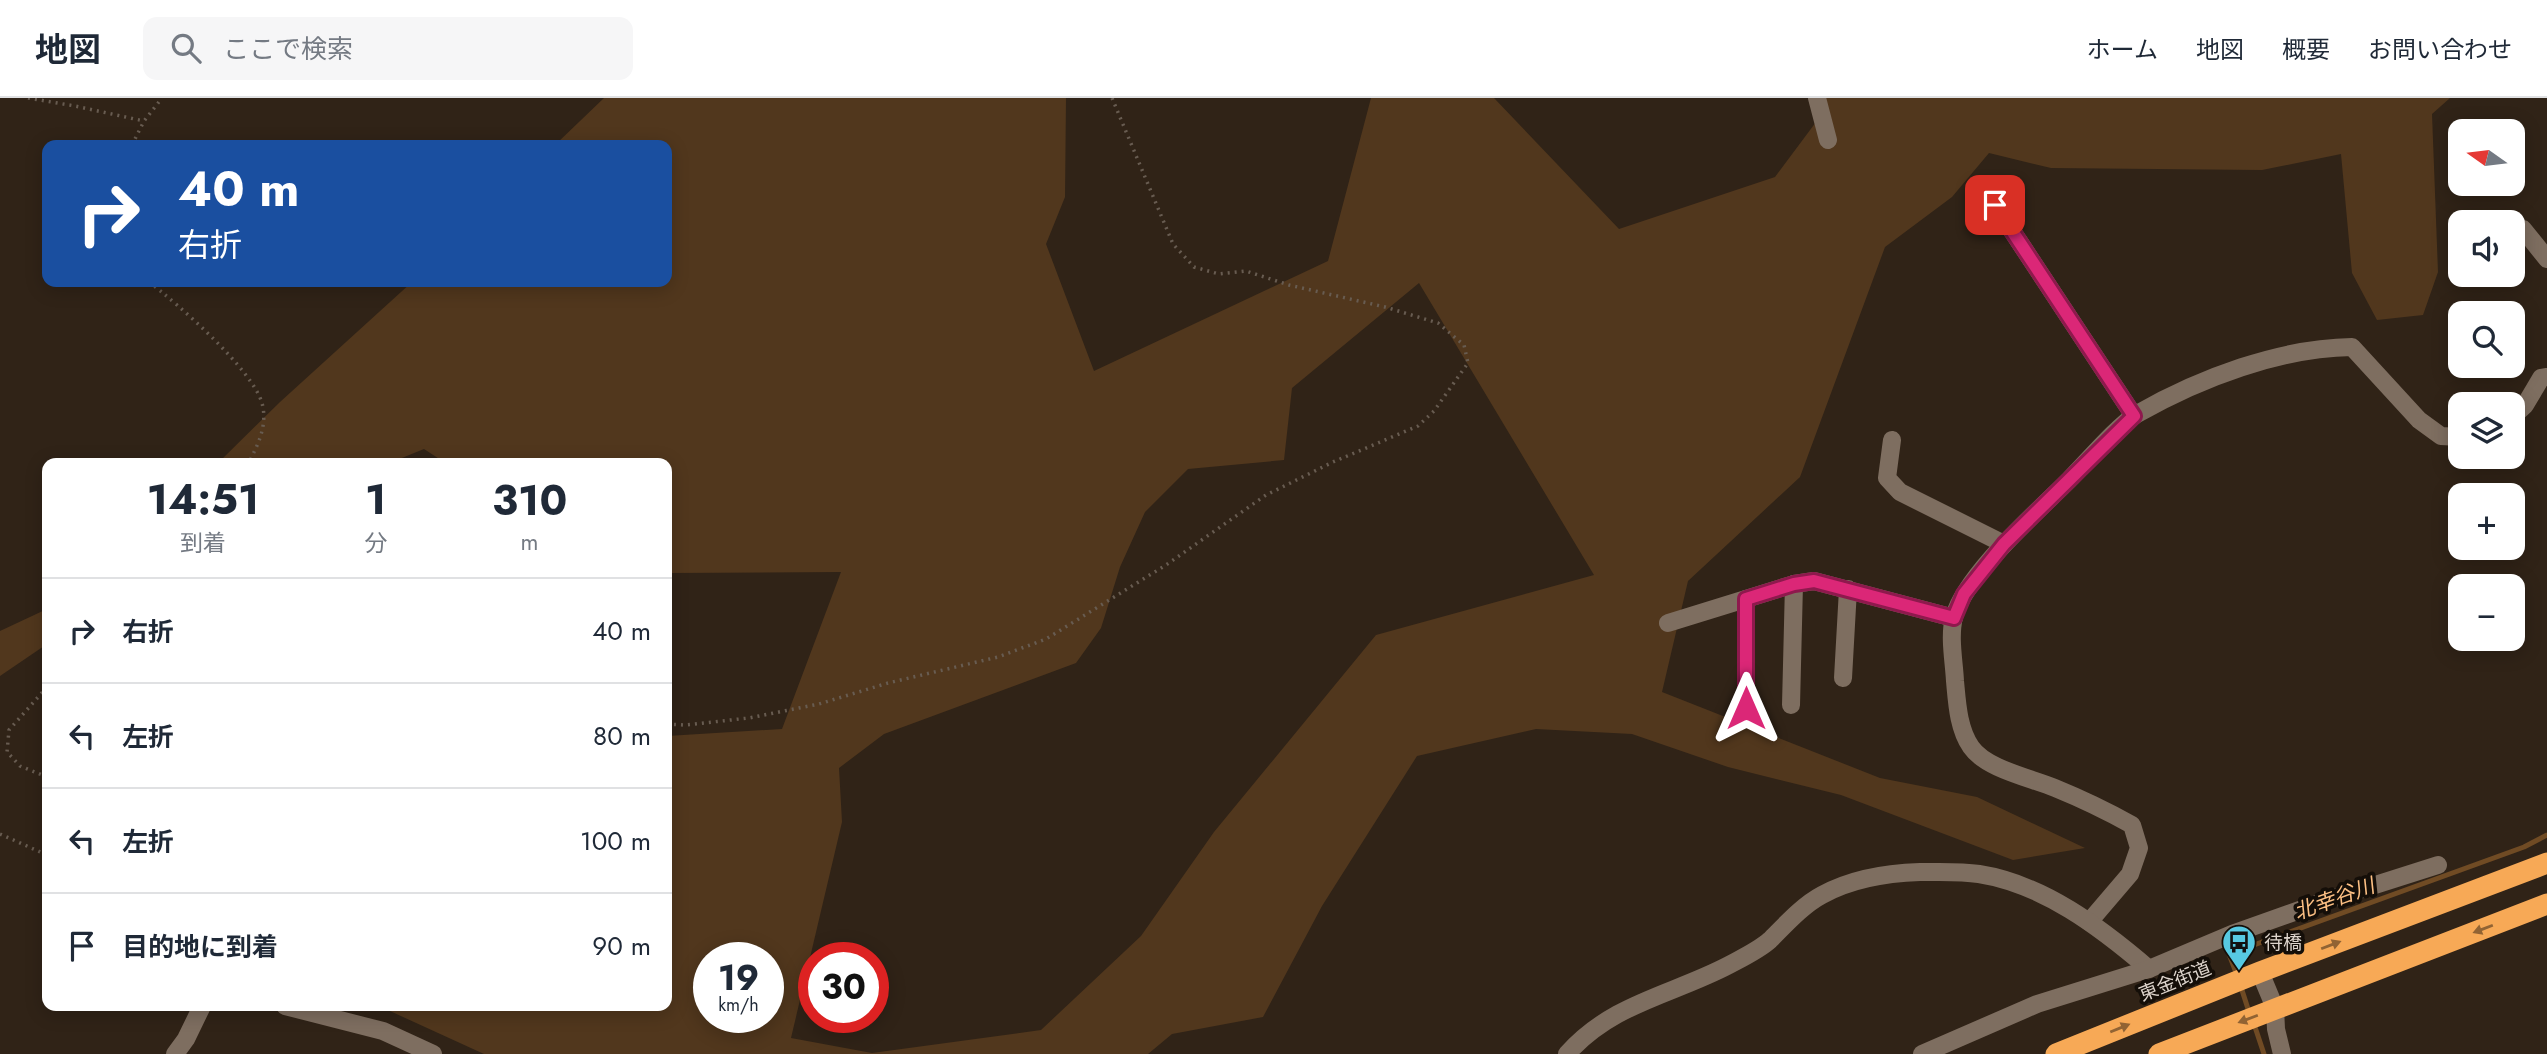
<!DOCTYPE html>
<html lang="ja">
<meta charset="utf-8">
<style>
:root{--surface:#fff;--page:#f6f6f7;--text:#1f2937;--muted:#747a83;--line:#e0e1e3}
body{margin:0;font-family:Jost,"Noto Sans JP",sans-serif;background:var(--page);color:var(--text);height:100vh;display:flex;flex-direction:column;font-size:26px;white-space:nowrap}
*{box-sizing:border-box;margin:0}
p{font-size:23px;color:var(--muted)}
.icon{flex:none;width:38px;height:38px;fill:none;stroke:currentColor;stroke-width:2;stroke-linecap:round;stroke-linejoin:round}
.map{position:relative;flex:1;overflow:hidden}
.sheet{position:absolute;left:42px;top:360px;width:630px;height:553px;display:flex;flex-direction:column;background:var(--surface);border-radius:14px;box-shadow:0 4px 18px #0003}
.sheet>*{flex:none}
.banner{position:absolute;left:42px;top:42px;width:630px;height:147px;border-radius:14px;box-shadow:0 4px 18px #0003;background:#1a4fa0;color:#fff;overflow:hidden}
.needle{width:46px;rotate:284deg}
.fabs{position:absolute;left:2448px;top:21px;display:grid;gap:14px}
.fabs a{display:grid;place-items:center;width:77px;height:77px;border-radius:14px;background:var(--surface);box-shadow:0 4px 18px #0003;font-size:35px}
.speed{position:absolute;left:693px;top:844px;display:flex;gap:14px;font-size:35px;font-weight:700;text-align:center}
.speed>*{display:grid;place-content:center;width:91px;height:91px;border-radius:50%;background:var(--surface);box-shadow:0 4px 18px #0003;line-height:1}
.speed small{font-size:18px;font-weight:400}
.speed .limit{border:10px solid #d22;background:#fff;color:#111}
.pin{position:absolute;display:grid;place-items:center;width:60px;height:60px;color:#fff;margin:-30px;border-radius:14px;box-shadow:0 4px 10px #0006}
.me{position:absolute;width:77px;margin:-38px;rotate:0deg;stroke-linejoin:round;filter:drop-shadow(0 0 5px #0008)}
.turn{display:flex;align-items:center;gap:24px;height:147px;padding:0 21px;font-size:32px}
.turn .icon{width:91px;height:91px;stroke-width:2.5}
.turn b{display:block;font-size:49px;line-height:60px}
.eta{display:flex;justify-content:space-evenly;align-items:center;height:119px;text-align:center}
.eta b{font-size:42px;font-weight:700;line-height:49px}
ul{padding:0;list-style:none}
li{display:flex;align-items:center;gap:21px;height:105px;padding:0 21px;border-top:2px solid var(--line)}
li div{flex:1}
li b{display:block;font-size:26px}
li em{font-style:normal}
header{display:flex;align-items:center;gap:42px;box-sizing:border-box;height:98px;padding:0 35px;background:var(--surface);border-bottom:2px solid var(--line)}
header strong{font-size:33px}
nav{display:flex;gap:38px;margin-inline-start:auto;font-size:24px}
.search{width:490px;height:63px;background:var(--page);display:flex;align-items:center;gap:18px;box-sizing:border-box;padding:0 24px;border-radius:14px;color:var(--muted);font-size:26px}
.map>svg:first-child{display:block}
.green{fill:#51371d;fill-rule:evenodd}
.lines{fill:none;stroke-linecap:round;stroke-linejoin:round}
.stream{stroke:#704b24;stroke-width:5}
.path{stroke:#685c51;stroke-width:3.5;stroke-dasharray:2 5;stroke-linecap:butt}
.minor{stroke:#7e6e60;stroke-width:18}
.highway{stroke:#f7a956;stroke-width:21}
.oneway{fill:#916333}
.route-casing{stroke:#8e194d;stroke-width:18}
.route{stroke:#db2777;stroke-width:12}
.labels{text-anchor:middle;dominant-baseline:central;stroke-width:7;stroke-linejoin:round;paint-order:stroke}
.poi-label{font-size:19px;fill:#ddd4cc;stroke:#140e08;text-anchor:start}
.street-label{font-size:19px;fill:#ddd4cc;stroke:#140e08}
.water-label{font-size:21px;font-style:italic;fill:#fdc084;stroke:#140e08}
</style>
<header>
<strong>地図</strong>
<div class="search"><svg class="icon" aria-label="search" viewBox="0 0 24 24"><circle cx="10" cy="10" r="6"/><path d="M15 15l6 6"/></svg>ここで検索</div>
<nav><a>ホーム</a><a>地図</a><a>概要</a><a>お問い合わせ</a></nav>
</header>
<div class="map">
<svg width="2547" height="956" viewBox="0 0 2547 956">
<rect width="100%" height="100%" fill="#302317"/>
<g class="green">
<path d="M604,0H1066L1065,99L1046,146L1094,273L1328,163L1371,0H1494L1619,131L1775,79L1819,20L1823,0H2450L2432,16L2438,174L2423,217L2377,222L2352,175L2341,56L2262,72L2051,70L1989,55L1952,99L1885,149L1800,379L1688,483L1662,594L1880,680L1977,699L2085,750L2013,762L1841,697L1728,669L1632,636L1536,631L1417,658L1322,808L1263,919L1172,936L1148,956H484L379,908H667V638L782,631L841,474L667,475V366H447L424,351L387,366H217L280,304L412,184H667V47H555ZM1419,185L1594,477L1376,537L1214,734L1141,838L1041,932L872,955L791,940L842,724L839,670L884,636L1076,565L1101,530L1120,469L1145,414L1188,371L1284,362L1292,290ZM709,859H768V919H709Z"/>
<path d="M47,511V546L0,578V533Z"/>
</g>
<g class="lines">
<g class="stream">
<path d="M2237,877L2229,856L2524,749L2547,737"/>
<path d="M2240,886L2250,917"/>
<path d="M2254,926L2264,956"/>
</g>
<g class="path">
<path d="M28,0L75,8L144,23"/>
<path d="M132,47L144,23L162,0"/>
<path d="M149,184C178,206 252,271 262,305C268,327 258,347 248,366"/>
<path d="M47,589L9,632L7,654L20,668L47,679"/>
<path d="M667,626L685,627L749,620L819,606L888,585L998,559L1046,541L1166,467L1266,397L1333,364L1418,328L1434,313L1468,265L1464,247L1438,225L1385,209L1289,187L1246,173L1219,176L1194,169L1173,146L1112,0"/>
<path d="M0,736L47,757"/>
</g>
<g class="minor">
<path d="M1817,0L1828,42"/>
<path d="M1995,107L2134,318"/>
<path d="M2523,131L2547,161"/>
<path d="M2513,318L2525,307L2541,280L2547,279"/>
<path d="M1892,342L1887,380L1900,394L2004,446"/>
<path d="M1668,525L1794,486L1814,483L1954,520"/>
<path d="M1843,580L1848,491"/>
<path d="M1791,607L1794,486"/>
<path d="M1746,610V501"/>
<path d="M2089,824L2130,776L2139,750L2132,727C2107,713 2082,701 2055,690C2031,680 1986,671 1971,649C1958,630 1957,604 1955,583C1954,563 1949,539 1954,519C1965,477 2037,414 2069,382C2086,365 2118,327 2137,316C2200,280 2280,250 2352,249L2419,322L2441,338L2460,339"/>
<path d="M2260,874L2275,910L2276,931L2282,956"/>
<path d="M285,908L383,933L433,956"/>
<path d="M175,956L186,941L202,908"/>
<path d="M1567,956C1612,905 1672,897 1729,867C1742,860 1759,852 1770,842C1785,827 1803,807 1822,797C1851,781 1887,775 1920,774C1939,774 1960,773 1979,776C2043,786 2100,829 2149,871"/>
<path d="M1922,956L2037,906L2149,871L2232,836L2328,802L2438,767"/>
</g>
<g class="highway">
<path d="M2056,956L2260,874L2547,765"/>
<path d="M2159,956L2547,806"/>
</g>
</g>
<defs><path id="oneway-solid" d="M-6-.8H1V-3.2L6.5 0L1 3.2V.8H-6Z" transform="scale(1.75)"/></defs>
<g class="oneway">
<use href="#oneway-solid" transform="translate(2483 831) rotate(159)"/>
<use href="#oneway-solid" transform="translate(2331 847) rotate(-21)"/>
<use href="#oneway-solid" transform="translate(2248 921) rotate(159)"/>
<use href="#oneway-solid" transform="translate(2120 930) rotate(-22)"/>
</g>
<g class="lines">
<g class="route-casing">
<path id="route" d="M1746,610V501L1794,486L1814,483L1954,520L1964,496L2004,446L2134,318L1995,107"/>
</g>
<use href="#route" class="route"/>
</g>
<defs>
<g id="bus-pin" transform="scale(1.75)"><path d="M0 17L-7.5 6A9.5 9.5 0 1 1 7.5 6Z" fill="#57c9e2" stroke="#140e08"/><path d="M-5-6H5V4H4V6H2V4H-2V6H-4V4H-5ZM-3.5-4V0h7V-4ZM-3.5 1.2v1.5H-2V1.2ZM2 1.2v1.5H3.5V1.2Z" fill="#111"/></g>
</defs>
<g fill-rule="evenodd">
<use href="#bus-pin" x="2239" y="844"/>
</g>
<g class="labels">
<g class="poi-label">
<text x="2264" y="844">待橋</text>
</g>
<g class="street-label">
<text transform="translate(2175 883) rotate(-22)">東金街道</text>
</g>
<g class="water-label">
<text transform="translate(2334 801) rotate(-20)">北幸谷川</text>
</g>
</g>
</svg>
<div class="fabs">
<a><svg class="needle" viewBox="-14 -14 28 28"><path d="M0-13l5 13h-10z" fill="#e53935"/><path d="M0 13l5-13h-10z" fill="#747a83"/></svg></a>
<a><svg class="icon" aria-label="sound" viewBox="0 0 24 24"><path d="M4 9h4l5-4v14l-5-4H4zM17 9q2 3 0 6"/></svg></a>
<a><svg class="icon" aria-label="search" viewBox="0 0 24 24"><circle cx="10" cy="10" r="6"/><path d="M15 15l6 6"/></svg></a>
<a><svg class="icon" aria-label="layers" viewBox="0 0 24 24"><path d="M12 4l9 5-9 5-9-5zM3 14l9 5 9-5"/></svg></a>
<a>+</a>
<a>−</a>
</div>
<div class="speed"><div>19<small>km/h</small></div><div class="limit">30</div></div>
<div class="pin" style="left:1995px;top:107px;background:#d93025"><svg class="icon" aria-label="arrive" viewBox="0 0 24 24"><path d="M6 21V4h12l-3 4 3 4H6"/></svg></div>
<svg class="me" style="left:1746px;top:610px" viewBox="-20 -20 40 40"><path d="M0-17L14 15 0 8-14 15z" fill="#db2777" stroke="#fff" stroke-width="4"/></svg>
<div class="banner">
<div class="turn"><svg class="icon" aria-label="right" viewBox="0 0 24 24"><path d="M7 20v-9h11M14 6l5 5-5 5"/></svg><div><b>40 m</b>右折</div></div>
</div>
<section class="sheet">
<div class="eta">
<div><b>14:51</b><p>到着</p></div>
<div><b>1</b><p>分</p></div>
<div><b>310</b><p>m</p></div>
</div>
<ul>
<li><svg class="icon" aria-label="right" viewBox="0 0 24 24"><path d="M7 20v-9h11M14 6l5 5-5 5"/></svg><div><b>右折</b></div><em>40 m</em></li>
<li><svg class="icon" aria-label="left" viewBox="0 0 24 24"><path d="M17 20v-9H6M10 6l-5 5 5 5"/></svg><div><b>左折</b></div><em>80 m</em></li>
<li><svg class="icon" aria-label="left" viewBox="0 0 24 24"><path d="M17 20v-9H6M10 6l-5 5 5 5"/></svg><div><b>左折</b></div><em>100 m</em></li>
<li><svg class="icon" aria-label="arrive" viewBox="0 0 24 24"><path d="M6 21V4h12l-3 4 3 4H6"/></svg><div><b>目的地に到着</b></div><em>90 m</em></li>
</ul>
</section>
</div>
